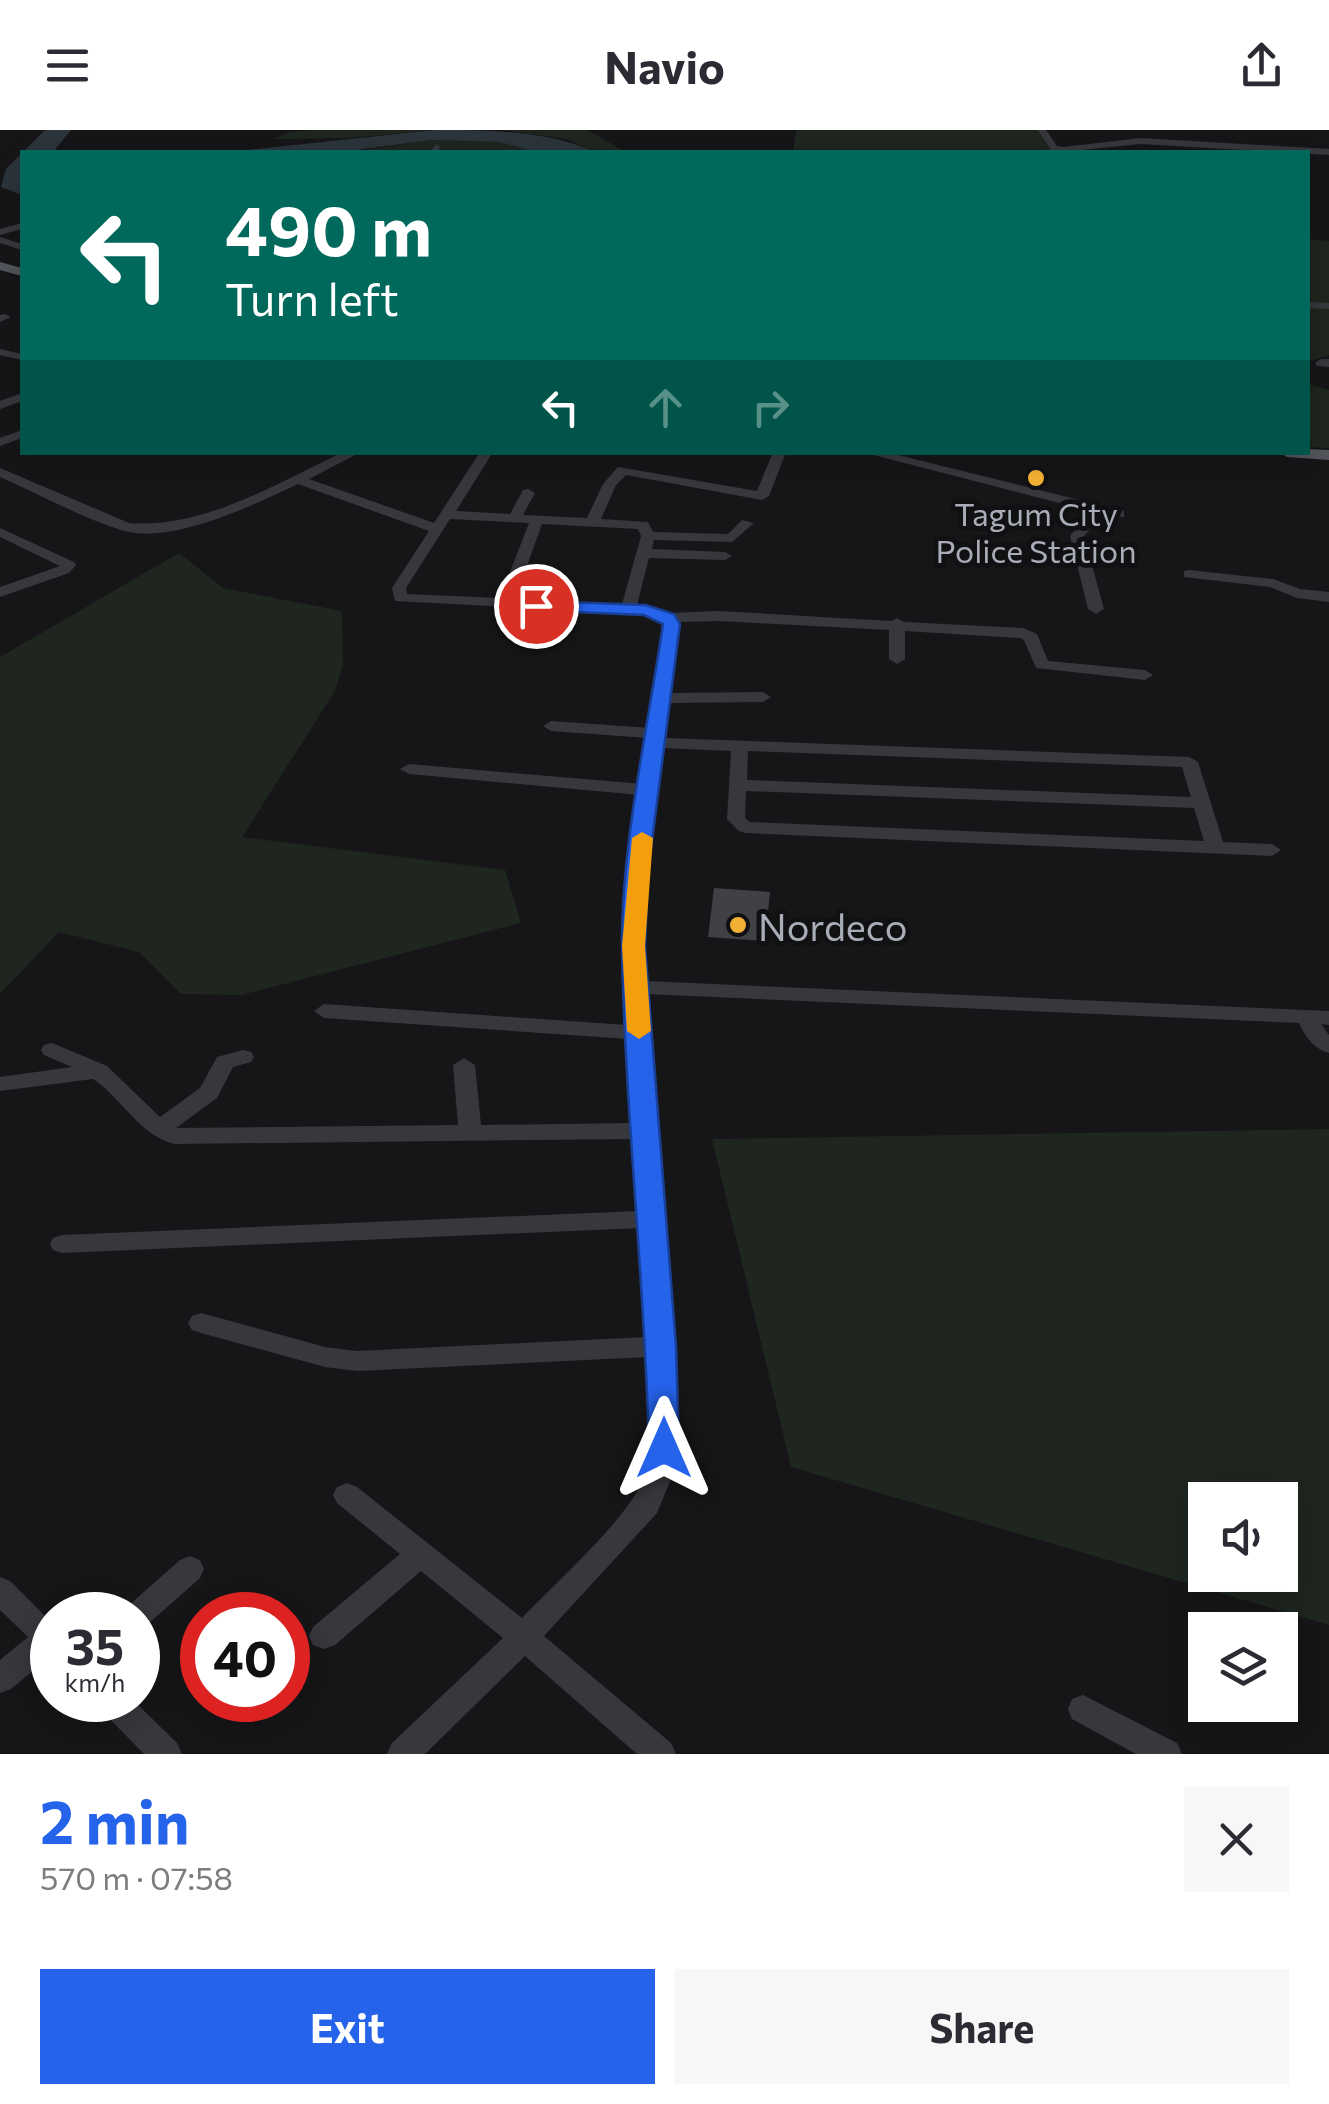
<!DOCTYPE html>
<meta charset="utf-8">
<style>
:root{--surface:#fff;--page:#f7f7f7;--text:#2b2b33;--muted:#7c7c81;--accent:#2563eb}
body{margin:0;font-family:Commissioner,sans-serif;background:var(--page);color:var(--text);height:100vh;display:flex;flex-direction:column;font-size:38px;white-space:nowrap}
*{box-sizing:border-box;margin:0}
p{font-size:32px;color:var(--muted)}
.icon{flex:none;width:55px;height:55px;fill:none;stroke:currentColor;stroke-width:2;stroke-linecap:round;stroke-linejoin:round}
.map{position:relative;height:1624px;overflow:hidden}
.details{display:flex;flex-direction:column;background:var(--surface);flex:1}
.details>*{flex:none}
.guide{position:absolute;left:20px;top:20px;width:1290px;height:305px;border-radius:0px;box-shadow:0 5px 25px #0003;background:#00695c;color:#fff;overflow:hidden}
.buttons{position:absolute;left:1188px;top:1352px;display:grid;gap:20px}
.buttons a{display:grid;place-items:center;width:110px;height:110px;border-radius:0px;background:var(--surface);box-shadow:0 5px 25px #0003;font-size:50px}
.speed{position:absolute;left:30px;top:1462px;display:flex;gap:20px;font-size:50px;font-weight:700;text-align:center}
.speed>*{display:grid;place-content:center;width:130px;height:130px;border-radius:50%;background:var(--surface);box-shadow:0 5px 25px #0003;line-height:1}
.speed small{font-size:25px;font-weight:400}
.speed .limit{border:15px solid #d22;background:#fff;color:#111}
.pin{position:absolute;display:grid;place-items:center;width:85px;height:85px;color:#fff;margin:-42px;border:5px solid #fff;border-radius:50%;box-shadow:0 2px 10px #0007}
.me{position:absolute;width:110px;margin:-55px;rotate:0deg;stroke-linejoin:round;filter:drop-shadow(0 0 8px #0008)}
.turn{display:flex;align-items:center;gap:35px;height:210px;padding:0 40px;font-size:45px}
.turn .icon{width:130px;height:130px;stroke-width:2.5}
.turn b{display:block;font-size:70px;line-height:85px}
.lanes{display:flex;align-items:center;height:95px;padding:0 40px;background:#0003;justify-content:center;gap:50px;direction:ltr}
.lanes .off{opacity:.35}
.round{display:grid;place-items:center;flex:none;width:105px;height:105px;border-radius:0px;background:var(--page)}
.head{display:flex;align-items:center;justify-content:space-between;height:170px;padding:0 40px}
h1{font-size:60px;font-weight:700;line-height:75px;color:var(--accent)}
.action{display:flex;gap:20px;margin-top:auto;padding:20px 40px}
.action a{flex:1;height:115px;border-radius:0px;background:var(--accent);color:#fff;font-size:40px;font-weight:700;line-height:115px;text-align:center}
.action a+a{background:var(--page);color:var(--text)}
header{display:flex;justify-content:space-between;align-items:center;height:130px;padding:0 40px;background:var(--surface);font-size:45px;font-weight:700}
.map>svg:first-child{display:block}
.green{fill:#1e261f;fill-rule:evenodd}
.water{fill:#2c353c}
.building{fill:#404145}
.lines{fill:none;stroke-linecap:round;stroke-linejoin:round}
.minor{fill:#37383d;fill-rule:evenodd}
.major{fill:#53555c;fill-rule:evenodd}
.route{fill:#2563eb;stroke:#184099;stroke-width:2.5}
.slow{fill:#f59e0b}
.poi-dot{fill:#f2b134;stroke:#111113;stroke-width:4}
.labels{text-anchor:middle;dominant-baseline:central;stroke-width:10;stroke-linejoin:round;paint-order:stroke}
.far-poi-label{font-size:32px;fill:#a8adb8;stroke:#111113}
.poi-label{font-size:38px;fill:#a8adb8;stroke:#111113;text-anchor:start}
</style>
<header><svg class="icon" aria-label="menu" viewBox="0 0 24 24"><path d="M4 6h16M4 12h16M4 18h16"/></svg>Navio<svg class="icon" aria-label="share" viewBox="0 0 24 24"><path d="M12 15V3M7 8l5-5 5 5M5 13v7h14v-7"/></svg></header>
<div class="map">
<svg width="1329" height="1624" viewBox="0 0 1329 1624">
<rect width="100%" height="100%" fill="#161618"/>
<g class="green">
<path d="M313,0H435L349,8L273,9L289,2Z"/>
<path d="M503,0H588L625,22H594L566,9Z"/>
<path d="M796,0H1045L1059,22H793Z"/>
<path d="M432,10L499,12L536,22H350Z"/>
<path d="M1308,109L1329,111V225L1310,231Z"/>
<path d="M1308,254L1329,260V318L1308,317Z"/>
<path d="M179,423L223,458L342,481L343,534L335,561L242,707L505,740L521,793L241,865L181,864L139,822L59,802L0,864V527Z"/>
<path d="M1329,999V1495L791,1337L712,1009ZM1205,1370H1280V1445H1205Z"/>
</g>
<g class="water">
<path d="M45,0H71L53,22H22V65L1,57L6,39Z"/>
<path d="M435,0C486,0 549,0 594,22H536L499,12L432,10L341,22H228Z"/>
</g>
<path class="building" d="M714,758L770,762L765,811L708,807Z"/>
<g class="lines">
<g class="minor">
<path d="M1038,0H1046L1057,16L1063,17L1141,8L1329,19V25L1141,14L1062,22L1051,20Z"/>
<path d="M436,14L440,17L438,22H430Z"/>
<path d="M22,93V99L0,105V99Z"/>
<path d="M0,107L22,114V120L0,113Z"/>
<path d="M1308,172L1329,173V179L1308,178Z"/>
<path d="M0,185L5,184L11,187L0,192Z"/>
<path d="M0,219L22,224V230L0,225Z"/>
<path d="M1321,229H1329V237L1317,236L1315,233Z"/>
<path d="M22,263V271L0,279V271Z"/>
<path d="M22,300V308L0,316V308Z"/>
<path d="M343,322H361L309,349L434,393L480,322H493L456,381L510,384L523,360L528,359L535,363L523,385L587,388L603,354L618,337L757,361L773,322H786L769,366L762,370L626,345L616,355L601,389L648,392L653,402L728,404L742,390L754,393L732,412L654,410L652,419L725,422L732,426L725,430L649,428L637,475L670,483L719,481L891,491L897,488L904,492L1023,498L1037,504L1048,531L1145,540L1153,545L1145,550L1036,538L1024,510L1020,508L905,501V529L897,534L889,529V500L719,491L679,492L671,563L763,562L771,567L763,572L670,573L665,608L1189,627L1198,632L1223,712L1272,714L1281,720L1272,726L745,703L739,701L727,689L731,621L664,618L645,771V851L1329,881V895L1321,894L1329,905V923C1314,919 1305,907 1299,893L646,864L674,1216L678,1292L675,1339L657,1383L544,1506L671,1613L676,1624H637L525,1526L425,1624H387L392,1613L503,1508L421,1441L335,1515L324,1519L313,1515L309,1506L313,1497L400,1424L337,1373L333,1365L337,1357L347,1353L357,1357L522,1488C555,1453 634,1384 646,1342C657,1306 650,1263 648,1227L357,1241L325,1237L201,1203L192,1200L188,1193L192,1186L201,1183L325,1217L357,1221L646,1207L640,1098L62,1123L53,1120L50,1114L53,1108L62,1105L639,1081L634,1009L174,1014C137,1003 124,970 93,949L0,961V947L72,937L44,925L41,920L44,915L52,913L107,936L160,987L200,958L217,927L243,920L251,922L254,927L251,932L233,937L217,968L176,998L458,995L453,935L464,928L475,935L481,995L633,993L628,909L324,888L314,881L324,874L627,895L625,771L640,665L409,644L400,639L409,634L642,654L648,608L551,601L543,596L551,591L650,598L662,491L644,484L395,471L392,458L429,401L298,354C253,375 170,416 121,400C80,387 39,364 0,347V338L129,393C203,399 278,353 343,322ZM450,389L529,393L500,468L407,464L406,458ZM542,394L638,399L641,406L622,474L515,469ZM748,621L1182,637L1191,667L747,650ZM746,661L1194,678L1204,711L750,692L745,688Z"/>
<path d="M862,322H886L1124,381V387L1102,384L1084,406L1104,479L1096,484L1088,479L1070,406L1090,381Z"/>
<path d="M0,398L74,432L76,435L69,443L0,467V457L60,436L0,407Z"/>
<path d="M1189,440L1273,449L1300,459L1329,462V472L1297,468L1270,457L1184,447V441Z"/>
<path d="M190,1426L200,1430L204,1439L200,1448L148,1494L138,1498V1485H123L128,1476L180,1430Z"/>
<path d="M0,1447L10,1451L52,1493V1525L11,1559L0,1563V1530L28,1507L0,1480Z"/>
<path d="M1083,1565L1177,1613L1182,1624H1136L1072,1589L1068,1579L1072,1569Z"/>
<path d="M97,1570H133L177,1613L182,1624H144L101,1580Z"/>
</g>
<g class="major">
<path d="M0,132L22,138V146L0,140Z"/>
<path d="M1308,319L1329,320V330L1287,327L1279,322H1308Z"/>
</g>
</g>
<path class="route" d="M536,471L646,475L674,484L680,494L648,742L645,816L676,1216L679,1318L675,1327L664,1331L653,1327L649,1318C645,1151 625,985 622,818C621,715 648,597 663,494L644,485L530,480V472Z"/>
<path class="slow" d="M642,702L653,708L645,816L651,901L639,909L627,901L622,816L632,708Z"/>
<g class="poi-dot">
<circle cx="1036" cy="348" r="10"/>
<circle cx="738" cy="795" r="10"/>
</g>
<g class="labels">
<g class="far-poi-label">
<text x="1036" y="383">Tagum City<tspan x="1036" dy="37">Police Station</tspan></text>
</g>
<g class="poi-label">
<text x="758" y="795">Nordeco</text>
</g>
</g>
</svg>
<div class="buttons">
<a><svg class="icon" aria-label="sound" viewBox="0 0 24 24"><path d="M4 9h4l5-4v14l-5-4H4zM17 9q2 3 0 6"/></svg></a>
<a><svg class="icon" aria-label="layers" viewBox="0 0 24 24"><path d="M12 4l9 5-9 5-9-5zM3 14l9 5 9-5"/></svg></a>
</div>
<div class="speed"><div>35<small>km/h</small></div><div class="limit">40</div></div>
<div class="pin" style="left:536px;top:476px;background:#d93025"><svg class="icon" aria-label="arrive" viewBox="0 0 24 24"><path d="M6 21V4h12l-3 4 3 4H6"/></svg></div>
<svg class="me" style="left:664px;top:1318px" viewBox="-20 -20 40 40"><path d="M0-17L14 15 0 8-14 15z" fill="#2563eb" stroke="#fff" stroke-width="4"/></svg>
<div class="guide">
<div class="turn"><svg class="icon" aria-label="left" viewBox="0 0 24 24"><path d="M17 20v-9H6M10 6l-5 5 5 5"/></svg><div><b>490 m</b>Turn left</div></div>
<div class="lanes"><svg class="icon" aria-label="left" viewBox="0 0 24 24"><path d="M17 20v-9H6M10 6l-5 5 5 5"/></svg><svg class="icon off" aria-label="ahead" viewBox="0 0 24 24"><path d="M12 20V5M6 11l6-6 6 6"/></svg><svg class="icon off" aria-label="right" viewBox="0 0 24 24"><path d="M7 20v-9h11M14 6l5 5-5 5"/></svg></div>
</div>
</div>
<section class="details">
<div class="head"><div><h1>2 min</h1><p>570 m · 07:58</p></div><a class="round"><svg class="icon" aria-label="close" viewBox="0 0 24 24"><path d="M6 6l12 12M18 6L6 18"/></svg></a></div>
<div class="action"><a>Exit</a><a>Share</a></div>
</section>
